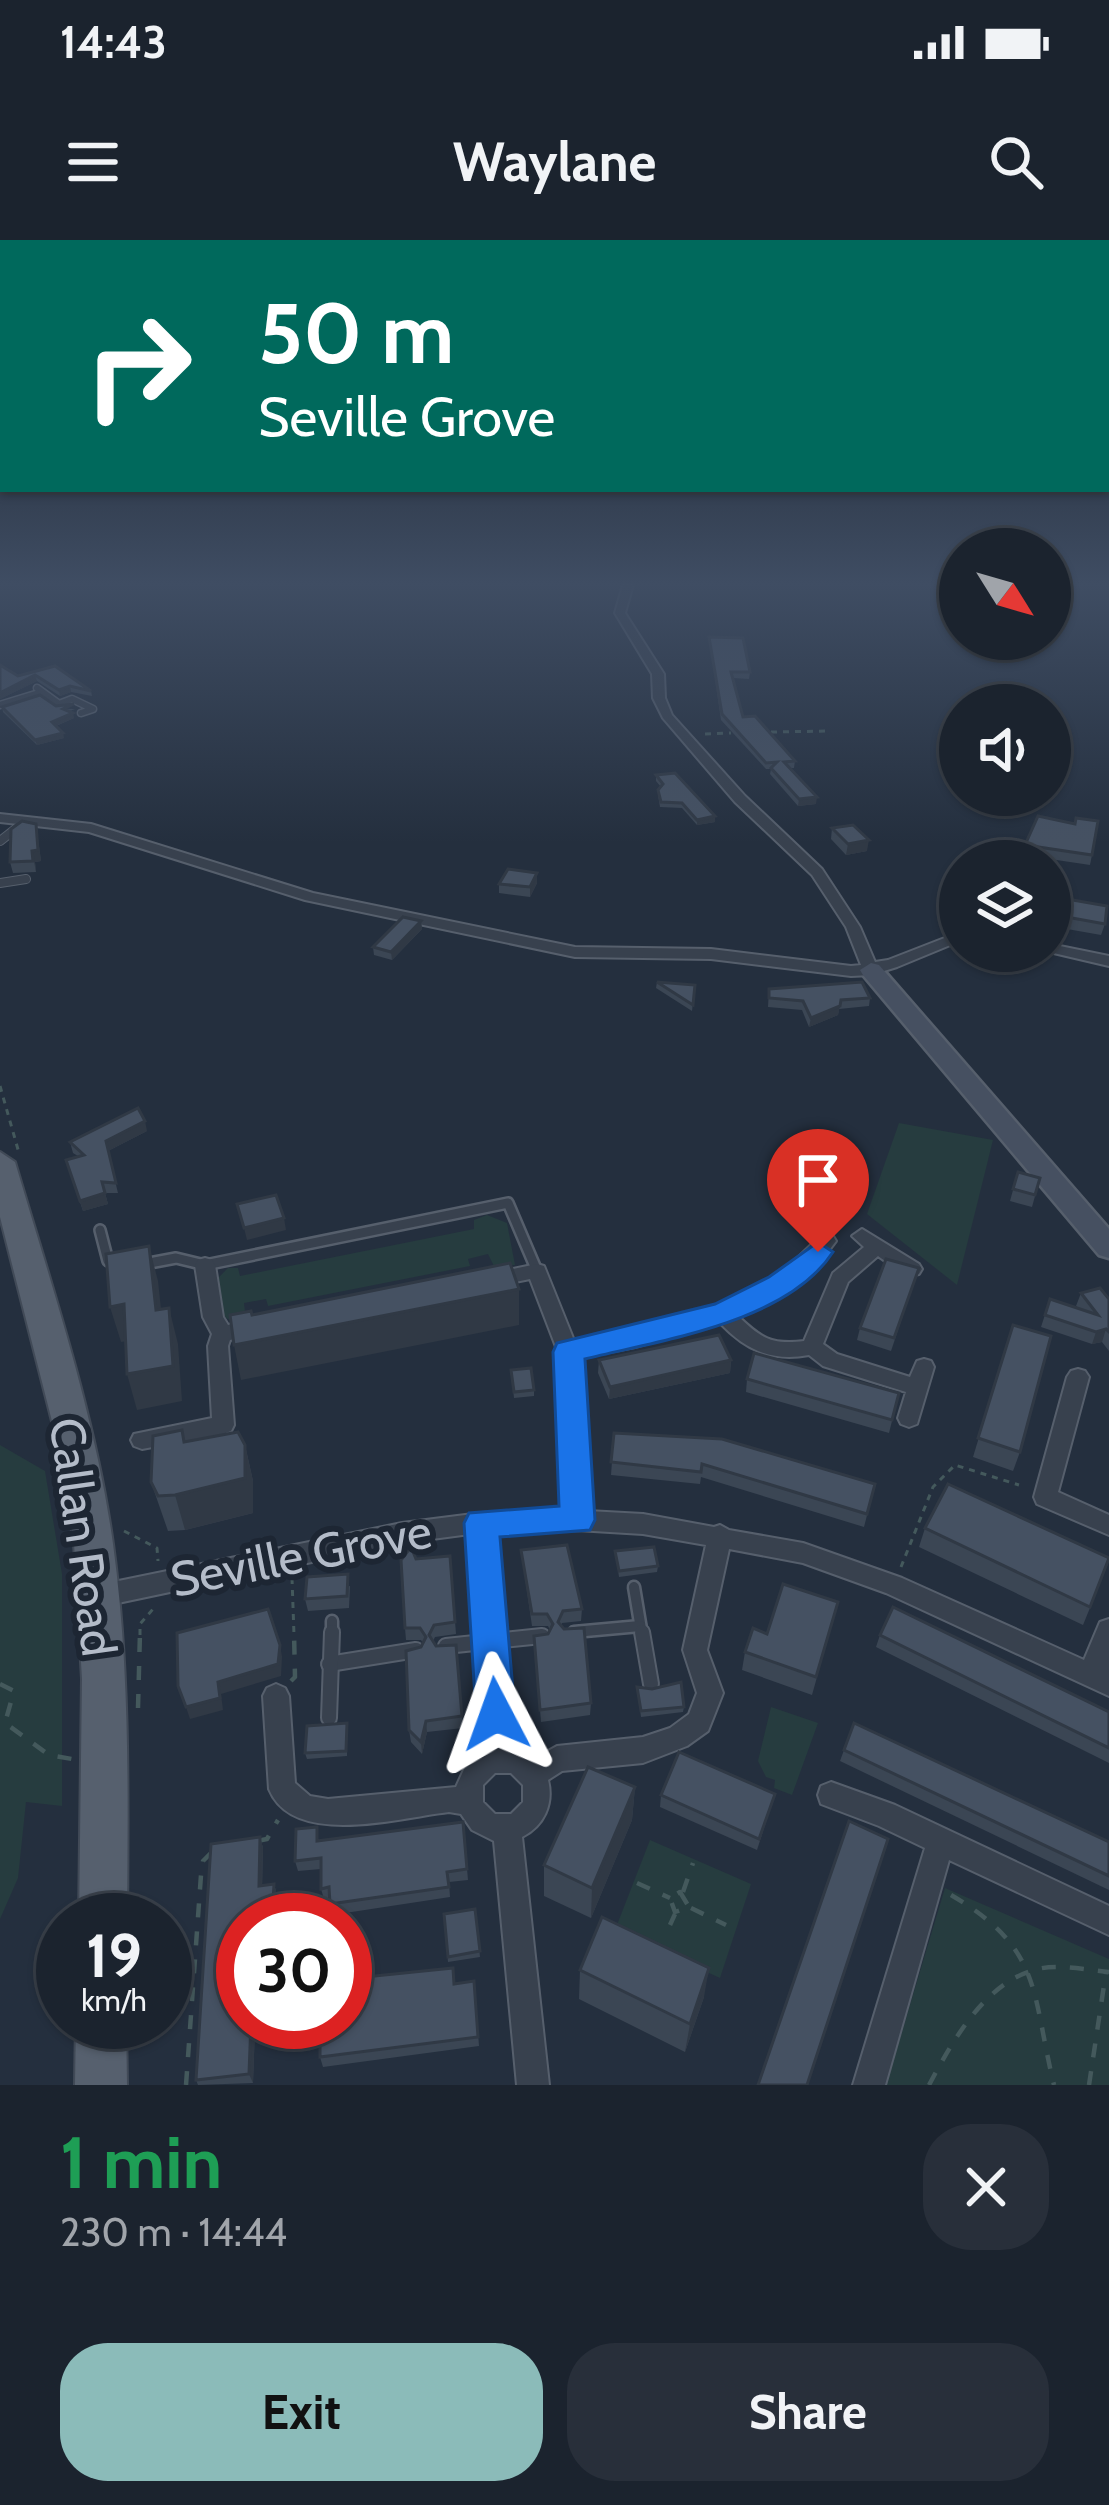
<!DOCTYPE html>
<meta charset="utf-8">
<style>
:root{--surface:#1b232e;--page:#282f3a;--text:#f1f3f6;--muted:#a0a4aa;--line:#39404a;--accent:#8bbbb9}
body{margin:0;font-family:Cabin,sans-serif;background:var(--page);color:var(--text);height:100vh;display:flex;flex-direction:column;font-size:45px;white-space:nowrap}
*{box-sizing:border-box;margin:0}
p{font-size:39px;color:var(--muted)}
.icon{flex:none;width:66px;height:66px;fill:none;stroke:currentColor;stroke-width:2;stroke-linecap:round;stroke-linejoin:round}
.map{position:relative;height:1845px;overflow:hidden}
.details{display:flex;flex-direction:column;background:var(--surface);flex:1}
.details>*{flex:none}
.banner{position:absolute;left:0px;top:0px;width:1110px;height:252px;box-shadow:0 3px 9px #0004,0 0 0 3px var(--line);background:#00695c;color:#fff;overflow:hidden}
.needle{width:78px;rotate:127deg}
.controls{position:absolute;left:939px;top:288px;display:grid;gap:24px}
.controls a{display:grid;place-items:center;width:132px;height:132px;border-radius:50%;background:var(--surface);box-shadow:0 3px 9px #0004,0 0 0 3px var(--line);font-size:60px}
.speed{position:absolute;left:36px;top:1653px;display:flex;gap:24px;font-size:60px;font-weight:700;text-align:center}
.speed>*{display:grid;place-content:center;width:156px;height:156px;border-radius:50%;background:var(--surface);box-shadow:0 3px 9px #0004,0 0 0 3px var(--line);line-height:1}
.speed small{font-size:30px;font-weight:400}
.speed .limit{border:18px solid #d22;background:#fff;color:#111}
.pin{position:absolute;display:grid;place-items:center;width:102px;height:102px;color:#fff;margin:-123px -51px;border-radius:50% 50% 50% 0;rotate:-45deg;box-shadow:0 0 12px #0007}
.pin .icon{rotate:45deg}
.me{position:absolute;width:132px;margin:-66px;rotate:356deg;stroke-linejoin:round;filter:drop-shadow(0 0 9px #0008)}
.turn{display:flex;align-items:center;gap:42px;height:252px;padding:0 60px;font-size:54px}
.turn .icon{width:156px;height:156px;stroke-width:2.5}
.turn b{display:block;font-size:84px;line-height:102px}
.round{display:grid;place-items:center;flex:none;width:126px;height:126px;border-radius:48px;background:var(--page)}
.head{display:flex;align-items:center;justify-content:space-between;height:204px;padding:0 60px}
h1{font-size:72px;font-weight:800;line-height:90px;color:#1e9e55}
.button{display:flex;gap:24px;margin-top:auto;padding:24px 60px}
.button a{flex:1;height:138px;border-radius:48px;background:var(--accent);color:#111;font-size:48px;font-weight:800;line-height:138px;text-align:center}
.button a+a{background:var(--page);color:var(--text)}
.status{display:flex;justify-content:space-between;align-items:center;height:84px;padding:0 60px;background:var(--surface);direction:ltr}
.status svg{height:33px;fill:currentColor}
header{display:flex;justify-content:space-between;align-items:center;height:156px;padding:0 60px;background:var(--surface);font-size:54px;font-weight:800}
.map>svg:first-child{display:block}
.green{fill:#263c3f}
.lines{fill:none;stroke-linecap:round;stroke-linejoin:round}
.lane-far4-casing{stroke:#565f6c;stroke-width:9}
.lane-far3-casing{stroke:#565f6c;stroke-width:10}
.lane-far2-casing{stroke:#565f6c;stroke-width:14}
.lane-far1-casing{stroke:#565f6c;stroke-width:15}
.lane-casing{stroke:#565f6c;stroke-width:18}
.street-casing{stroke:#565f6c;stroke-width:4}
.secondary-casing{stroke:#565f6c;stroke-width:5}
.primary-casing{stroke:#414a57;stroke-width:4}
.path-far1{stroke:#44595c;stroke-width:3;stroke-dasharray:6 6;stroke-linecap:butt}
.path{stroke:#44595c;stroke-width:4.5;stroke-dasharray:14 14;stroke-linecap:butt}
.lane-far4{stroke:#38414e;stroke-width:6}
.lane-far3{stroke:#38414e;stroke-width:8}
.lane-far2{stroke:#38414e;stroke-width:9}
.lane-far1{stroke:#38414e;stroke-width:10}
.lane{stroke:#38414e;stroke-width:14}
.street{fill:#38414e;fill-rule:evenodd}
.secondary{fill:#465061;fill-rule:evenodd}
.primary{fill:#56606e;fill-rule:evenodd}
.wall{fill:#3b4654}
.shaded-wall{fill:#303945}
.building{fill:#455162;stroke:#303945;stroke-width:3}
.route{fill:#1a73e8;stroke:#114b97;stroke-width:3}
.labels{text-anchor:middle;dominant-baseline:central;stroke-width:12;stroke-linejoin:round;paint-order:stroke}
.near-street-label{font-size:48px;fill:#b4bcc9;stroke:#1d2633}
</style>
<div class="status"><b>14:43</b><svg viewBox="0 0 49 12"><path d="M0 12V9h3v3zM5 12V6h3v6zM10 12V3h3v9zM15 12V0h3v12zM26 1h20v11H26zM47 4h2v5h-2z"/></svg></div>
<header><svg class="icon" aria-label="menu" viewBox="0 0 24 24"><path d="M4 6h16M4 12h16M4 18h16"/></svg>Waylane<svg class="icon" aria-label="search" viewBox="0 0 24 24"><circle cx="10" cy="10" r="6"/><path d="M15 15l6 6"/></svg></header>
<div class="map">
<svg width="1109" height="1845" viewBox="0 0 1109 1845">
<rect width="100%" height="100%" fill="#242f3e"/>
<g class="green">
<path d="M899,883L993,900L957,1045L867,974Z"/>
<path d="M487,975L507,983L515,1025L494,1026L488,1014L468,1019L470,1026L268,1066L266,1059L244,1063L246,1081L232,1082L224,1076L217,1039L228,1028H238L240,1036L474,989V980Z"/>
<path d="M0,1205L45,1231L62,1334V1566L26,1562L18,1638L0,1679Z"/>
<path d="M771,1467L818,1483L792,1555L774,1548L775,1540L766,1537L758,1521Z"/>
<path d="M650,1600L751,1644L720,1738L615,1690Z"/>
<path d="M945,1648L1109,1719V1845H886Z"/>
</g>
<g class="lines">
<g class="lane-far4-casing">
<g id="lane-far4">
<path d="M37,448L59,464L72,459L93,469L81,473"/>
<path d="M0,465L42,452"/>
</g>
</g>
<g class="lane-far3-casing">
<g id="lane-far3">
<path d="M0,601L18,587"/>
<path d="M0,643L26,639"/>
</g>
</g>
<g class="lane-far2-casing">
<g id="lane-far2">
<path d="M100,990L108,1021"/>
<path d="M144,1024L176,1018L205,1025L508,963L537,1031"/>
</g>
</g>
<g class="lane-far1-casing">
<g id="lane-far1">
<path d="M634,1347L642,1395"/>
<path d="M574,1392L640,1386"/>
<path d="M332,1395V1381"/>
</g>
</g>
<g class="lane-casing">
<g id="lane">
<path d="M642,1392L651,1444"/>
<path d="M446,1406L542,1396"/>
<path d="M329,1424L416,1410"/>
<path d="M329,1478L332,1392"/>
</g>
</g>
<g class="street-casing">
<g id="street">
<path d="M623,345H633L625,373L664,434L665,458L672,475L745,556L822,629L860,687L875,722L888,720L960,692V701L897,727L871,735L851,736L711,719L575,717L305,660L89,592L0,582V574L91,584L313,653L575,707L711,709L851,726L861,725L846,687L812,635L735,562L663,478L653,458L652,434L615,373Z"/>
<path d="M1050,704L1109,716V726L1045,711H1050Z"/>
<path d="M862,989L919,1024L922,1029L919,1034C904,1038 890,1024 878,1016L848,1042L823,1104L837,1114L910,1137L917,1121L924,1119L931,1121L934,1127L917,1184L909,1187L901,1184L898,1178L906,1152L823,1126L809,1115C771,1122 746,1110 720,1083L635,1107L579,1118L588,1271L643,1274L714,1287L720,1285L729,1290L803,1303L902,1338L1084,1420L1100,1382L1109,1379V1456L886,1353L803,1323L729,1309L707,1410L723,1453L708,1491L687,1506L643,1523L562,1531L548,1540C554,1564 544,1586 522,1597L549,1845H517L494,1601L472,1590L461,1574L449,1572C398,1578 293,1608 269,1549L263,1456L267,1448L276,1444L285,1448L289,1456L295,1543L310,1556L328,1559L456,1547L467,1523L485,1511L470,1294L402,1303L99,1367L90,1364L87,1356L90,1348L99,1345L402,1283L481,1273L565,1271L558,1112L530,1039L491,1047L484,1045L481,1040L484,1035L537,1024L544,1026L575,1103C665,1088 757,1068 819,996H833L836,1001C811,1036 777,1059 738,1076C761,1098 771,1105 804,1101L833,1033L864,1007L852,996ZM577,1290L643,1294L706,1305L683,1410L697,1453L689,1474L670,1488L643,1497L557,1506L534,1519L511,1508L493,1292ZM495,1533H511L523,1545V1562L511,1574H495L483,1562V1545Z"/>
<path d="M205,1018L212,1020L215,1025L223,1077L228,1085L252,1080L259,1083L262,1088L259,1093L230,1100L228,1106L234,1185L231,1191L223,1194L142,1209L134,1206L131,1200L134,1194L212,1178L208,1106L212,1094L203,1077L195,1025L198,1020Z"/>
<path d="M1078,1129L1085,1131L1089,1137L1058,1252L1109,1275V1295L1037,1264L1034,1257L1067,1137L1071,1131Z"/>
<path d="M831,1542L895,1565L1109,1666V1695L949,1620L885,1845H853L925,1608L879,1586L821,1564L818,1555L821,1546Z"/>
</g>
</g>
<g class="secondary-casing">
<path id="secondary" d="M871,723L879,725L1109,989V1018L1099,1015L863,735L860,730Z"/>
</g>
<g class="primary-casing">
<g id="primary">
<path d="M0,912L15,922C52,1048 95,1174 113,1304C130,1428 128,1555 127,1680H79L82,1439L74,1303L55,1193L0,977Z"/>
<path d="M76,1782H126L127,1845H75Z"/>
</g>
</g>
<g class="path-far1">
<path d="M771,492L829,491"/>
<path d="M705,494L731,493"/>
<path d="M0,846L19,913"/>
<path d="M124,1291L157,1308L158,1321"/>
<path d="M901,1327L933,1247L955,1225L1019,1245"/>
<path d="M292,1338L294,1395"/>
<path d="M140,1395V1384L153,1369"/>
</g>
<g class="path">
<path d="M291,1441L295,1437L294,1392"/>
<path d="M0,1444L14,1451L5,1483L49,1515L72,1519"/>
<path d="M138,1468L140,1392"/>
<path d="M257,1601L267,1599L278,1580"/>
<path d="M637,1643L670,1658"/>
<path d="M680,1652L689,1667L675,1672L670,1658Z"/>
<path d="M683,1652L693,1623"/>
<path d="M951,1655C1043,1709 1031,1751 1054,1845"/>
<path d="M691,1668L726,1685"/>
<path d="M670,1685L675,1674"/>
<path d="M186,1845L201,1635L203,1621L213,1611"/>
<path d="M929,1845C952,1802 984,1744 1034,1730C1057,1723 1086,1730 1109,1732"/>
<path d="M1089,1845L1106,1732"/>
</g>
<use href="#lane-far4" class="lane-far4"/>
<use href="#lane-far3" class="lane-far3"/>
<use href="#lane-far2" class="lane-far2"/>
<use href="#lane-far1" class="lane-far1"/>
<use href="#lane" class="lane"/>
<use href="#street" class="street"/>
<use href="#secondary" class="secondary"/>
<use href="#primary" class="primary"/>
</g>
<g class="wall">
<path d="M709,397L750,432L749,439L733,438L743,477L795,521L794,528H790L816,564L798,566L770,534L771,529H766L721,480Z"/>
<path d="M0,425L18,436L55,426L91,451L92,456L71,452L60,456L37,441L0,459Z"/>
<path d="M2,467L75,469L70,471L74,478L56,486L64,498L37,505L3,472Z"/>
<path d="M656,535L715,582L697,585L682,568L660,567L658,555L661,547L656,541Z"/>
<path d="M36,584L41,621L35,622L36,632L13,633L10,622Z"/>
<path d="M1075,584L1092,615L1090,625L1023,615L1025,605Z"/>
<path d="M832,588L867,611L846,615L831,599Z"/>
<path d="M537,643L530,657L499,653V644Z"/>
<path d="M1050,656L1105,684L1101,695L1050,686Z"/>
<path d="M421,681L422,689L392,720L374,715L373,707Z"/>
<path d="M657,742L695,745L692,771L656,748Z"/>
<path d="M769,749L870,758L869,766L839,769L838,775L809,787L802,770L768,767Z"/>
<path d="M147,891L108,911L118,953H105L108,964L83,971L66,920L78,916L73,913L70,902Z"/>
<path d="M1018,932L1040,938L1032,967L1010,961Z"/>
<path d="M919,1028L891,1111L857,1100L860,1088Z"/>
<path d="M1081,1053L1109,1059V1111L1102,1102L1092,1104L1041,1087L1050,1059L1079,1069L1076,1066Z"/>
<path d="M1013,1085L1020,1212L1013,1231L973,1217Z"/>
<path d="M599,1120H731L730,1133L609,1159L598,1133Z"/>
<path d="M511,1130L534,1150V1156L514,1158Z"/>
<path d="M747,1139L899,1153L889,1193L746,1152Z"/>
<path d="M614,1193L875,1244L864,1287L701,1237L700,1244L611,1235Z"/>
<path d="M186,1202L245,1205L253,1241V1273L185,1290L168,1291L151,1242Z"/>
<path d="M925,1288L1109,1321L1083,1385L919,1307Z"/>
<path d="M521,1310L582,1369L581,1381L562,1383L561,1386L591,1463L590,1475L541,1482L535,1408L550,1390L548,1386H532Z"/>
<path d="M615,1311L658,1326L657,1332L619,1337Z"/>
<path d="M450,1316L456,1394L435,1397L433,1401L436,1406L456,1405L463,1488L427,1492L422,1514L411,1502L409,1490L421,1407L423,1403L421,1400H406L405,1388Z"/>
<path d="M350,1346L349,1368L308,1371L305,1359Z"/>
<path d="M838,1362L812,1455L742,1430L745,1412L767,1394Z"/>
<path d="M880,1395L1109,1472V1523L876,1407Z"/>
<path d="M637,1447L684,1467L683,1472L641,1477Z"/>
<path d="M347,1483V1516L307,1519L305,1513Z"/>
<path d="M844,1510L1109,1602V1650L840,1521Z"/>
<path d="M635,1547L632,1580L591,1678L544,1656V1625Z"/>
<path d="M775,1554L757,1610L660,1567L661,1555Z"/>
<path d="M463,1582L468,1640L449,1642L450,1657L332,1675L330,1658L324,1659L321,1649V1629L298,1631L295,1621L319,1600Z"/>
<path d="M260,1597L263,1608L262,1645L274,1644L277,1655L276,1680H243V1782H271V1786L255,1788L253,1843L198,1845L196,1840Z"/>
<path d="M475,1669L480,1717L448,1722L444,1674Z"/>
<path d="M580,1730L704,1757L685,1812L579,1759Z"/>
<path d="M474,1741L479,1806L323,1827L320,1817Z"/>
</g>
<g class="shaded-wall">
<path d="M35,435L37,441L0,459V453Z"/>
<path d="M70,446L71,452L60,456L59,450Z"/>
<path d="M73,473L74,478L53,487L52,482Z"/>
<path d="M63,493L64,498L37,505L35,500Z"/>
<path d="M817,557L816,564L798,566L799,559Z"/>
<path d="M715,576V582L697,585V580Z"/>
<path d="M36,584L41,621L35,622L36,632L32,611Z"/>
<path d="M869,600L867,611L846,615L848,604Z"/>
<path d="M537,633V643L530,657V647Z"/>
<path d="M421,681L422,689L392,720L391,712Z"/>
<path d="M840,766L838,775L809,787L811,778Z"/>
<path d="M145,881L147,891L108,911L118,953L106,901Z"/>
<path d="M105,953L108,964L83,971L80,961Z"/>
<path d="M284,978L286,990L247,1000L244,988Z"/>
<path d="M149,1006L158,1041L165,1106L156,1070Z"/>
<path d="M519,1049V1085L241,1140L234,1105Z"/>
<path d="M124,1064L134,1100L121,1102L110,1067Z"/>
<path d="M169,1068L178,1104L182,1161L137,1170L127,1134Z"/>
<path d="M1106,1089L1102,1102L1092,1104L1096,1092Z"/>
<path d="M731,1120L730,1133L609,1159L610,1147Z"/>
<path d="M245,1205L253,1241V1273L185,1290L175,1255Z"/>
<path d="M280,1405L282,1417L281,1436L221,1454L223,1470L190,1479L186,1467L218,1442Z"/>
<path d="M426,1481L427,1492L422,1514L421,1502Z"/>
<path d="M635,1547L632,1580L591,1678L592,1648Z"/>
<path d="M260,1597L263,1608L262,1657L259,1646Z"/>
<path d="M274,1644L277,1655L276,1680H272Z"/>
<path d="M709,1728L704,1757L685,1812L690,1784Z"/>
<path d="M251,1782L255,1788L253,1843L249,1834Z"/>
</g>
<g class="building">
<path d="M709,397L743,398L750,432H731L743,477L755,476L795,521L784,522L817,557L799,559L771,528L777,522L766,523L722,474Z"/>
<path d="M0,425L18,436L55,426L91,451L70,446L59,450L35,435L0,453Z"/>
<path d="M40,455L56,466L74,464L63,469L73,473L52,482L63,493L35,500L2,467Z"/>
<path d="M675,533L715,576L697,580L682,563L661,562L658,550L663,544L656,535Z"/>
<path d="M1038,576L1075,584L1076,578L1098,581L1092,615L1025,605Z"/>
<path d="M22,581L36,584L38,610L32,611L33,621L10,622L11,589Z"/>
<path d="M853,585L869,600L848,604L832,588Z"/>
<path d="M508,629L537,633L530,647L499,644Z"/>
<path d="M1050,656L1107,666L1105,684L1050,674Z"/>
<path d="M403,677L421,681L391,712L373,707Z"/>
<path d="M657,742L695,745L693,765Z"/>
<path d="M862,742L870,758L841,760L840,766L811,778L803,761L769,758V749Z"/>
<path d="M138,868L145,881L106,901L116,943L102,942L105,953L80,961L66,920L84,915L70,902Z"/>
<path d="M1018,932L1040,938L1035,955L1013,949Z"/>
<path d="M276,955L284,978L244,988L237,964Z"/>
<path d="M149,1006L156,1070L169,1068L173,1126L127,1134L124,1064L110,1067L106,1014Z"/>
<path d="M886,1019L919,1028L894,1098L860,1088Z"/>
<path d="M510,1023L519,1049L234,1105L230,1075L251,1071L252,1075Z"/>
<path d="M1100,1048L1109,1059V1092L1106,1089L1096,1092L1045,1075L1050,1059L1098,1075L1081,1053Z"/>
<path d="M1013,1085L1051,1096L1020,1212L978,1198Z"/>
<path d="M719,1095L731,1120L610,1147L599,1120Z"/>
<path d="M754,1113L899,1153L892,1180L747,1139Z"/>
<path d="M531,1128L534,1150L514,1152L511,1130Z"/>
<path d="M182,1190L184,1202L238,1192L245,1205V1238L175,1255L158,1256L151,1242L153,1196Z"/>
<path d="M614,1193L722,1199L875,1244L867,1274L702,1224L701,1232L611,1222Z"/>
<path d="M948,1244L1109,1318L1090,1367L925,1288Z"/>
<path d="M567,1305L582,1369L563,1371L558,1382L564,1389L584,1388L591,1463L540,1470L534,1396L548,1394L553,1384L547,1374H532L521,1310Z"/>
<path d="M411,1307L416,1319L450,1316L455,1382L434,1385L429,1395L436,1406L456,1405L462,1476L426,1481L421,1502L409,1490L406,1411L421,1407L426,1397L420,1388H405L401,1320Z"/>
<path d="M654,1307L658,1326L619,1331L615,1311Z"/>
<path d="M348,1334L347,1356L305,1359L307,1337Z"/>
<path d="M783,1344L838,1362L816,1437L745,1412L753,1388L767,1394Z"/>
<path d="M893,1367L1109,1472V1508L880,1395Z"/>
<path d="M268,1369L280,1405L278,1424L218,1442L220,1458L186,1467L178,1446L177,1393Z"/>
<path d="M681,1442L684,1467L641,1471L637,1447L652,1449Z"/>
<path d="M347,1483L346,1511L305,1513L307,1486Z"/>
<path d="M854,1483L1109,1602V1636L844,1510Z"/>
<path d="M679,1512L775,1554L759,1599L661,1555Z"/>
<path d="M588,1527L635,1547L592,1648L544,1625Z"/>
<path d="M849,1581L888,1599L807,1845H758Z"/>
<path d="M463,1582L467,1629L447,1632L449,1647L330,1664L329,1647L321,1649V1618L295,1621L296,1589L317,1587V1601Z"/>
<path d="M260,1597L259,1646L274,1644L272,1680H243V1782H251L249,1834L196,1840L211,1604Z"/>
<path d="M475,1669L480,1711L448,1717L444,1674Z"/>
<path d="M602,1677L709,1728L690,1784L580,1730Z"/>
<path d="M453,1728L454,1744L474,1741L478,1797L320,1817V1782H345V1739Z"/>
</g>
<linearGradient id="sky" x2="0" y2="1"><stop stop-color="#141a22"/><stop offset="0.57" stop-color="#3f4d63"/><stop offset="1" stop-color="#3f4d63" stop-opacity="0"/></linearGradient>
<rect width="1109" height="603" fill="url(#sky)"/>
<path class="route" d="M818,1002L833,1012C787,1083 660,1100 585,1119L595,1280L590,1290L500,1297L515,1474L509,1487L496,1492L482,1487L476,1474L464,1283L469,1273L559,1266L553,1112L557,1103L715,1064L769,1037Z"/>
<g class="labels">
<g class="near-street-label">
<text transform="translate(83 1297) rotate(82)">Callan Road</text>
<text transform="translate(301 1315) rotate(-11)">Seville Grove</text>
</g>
</g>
</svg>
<div class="controls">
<a><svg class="needle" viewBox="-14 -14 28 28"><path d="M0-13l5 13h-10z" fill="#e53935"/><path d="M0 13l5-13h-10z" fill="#a0a4aa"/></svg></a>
<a><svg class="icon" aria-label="sound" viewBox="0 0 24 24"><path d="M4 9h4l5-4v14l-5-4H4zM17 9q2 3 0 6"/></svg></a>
<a><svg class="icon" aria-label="layers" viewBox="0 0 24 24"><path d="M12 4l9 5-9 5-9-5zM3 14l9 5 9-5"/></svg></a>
</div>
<div class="speed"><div>19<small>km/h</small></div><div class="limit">30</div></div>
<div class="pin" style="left:818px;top:1012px;background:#d93025"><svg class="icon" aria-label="arrive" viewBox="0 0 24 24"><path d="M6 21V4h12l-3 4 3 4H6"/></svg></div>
<svg class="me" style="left:496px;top:1474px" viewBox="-20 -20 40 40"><path d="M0-17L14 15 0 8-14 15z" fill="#1a73e8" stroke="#fff" stroke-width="4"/></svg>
<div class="banner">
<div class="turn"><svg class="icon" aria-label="right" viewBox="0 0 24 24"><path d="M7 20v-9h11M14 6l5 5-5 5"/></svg><div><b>50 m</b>Seville Grove</div></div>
</div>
</div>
<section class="details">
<div class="head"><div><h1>1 min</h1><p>230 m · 14:44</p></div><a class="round"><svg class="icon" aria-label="close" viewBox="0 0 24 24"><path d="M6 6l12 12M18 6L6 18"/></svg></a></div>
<div class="button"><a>Exit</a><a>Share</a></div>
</section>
